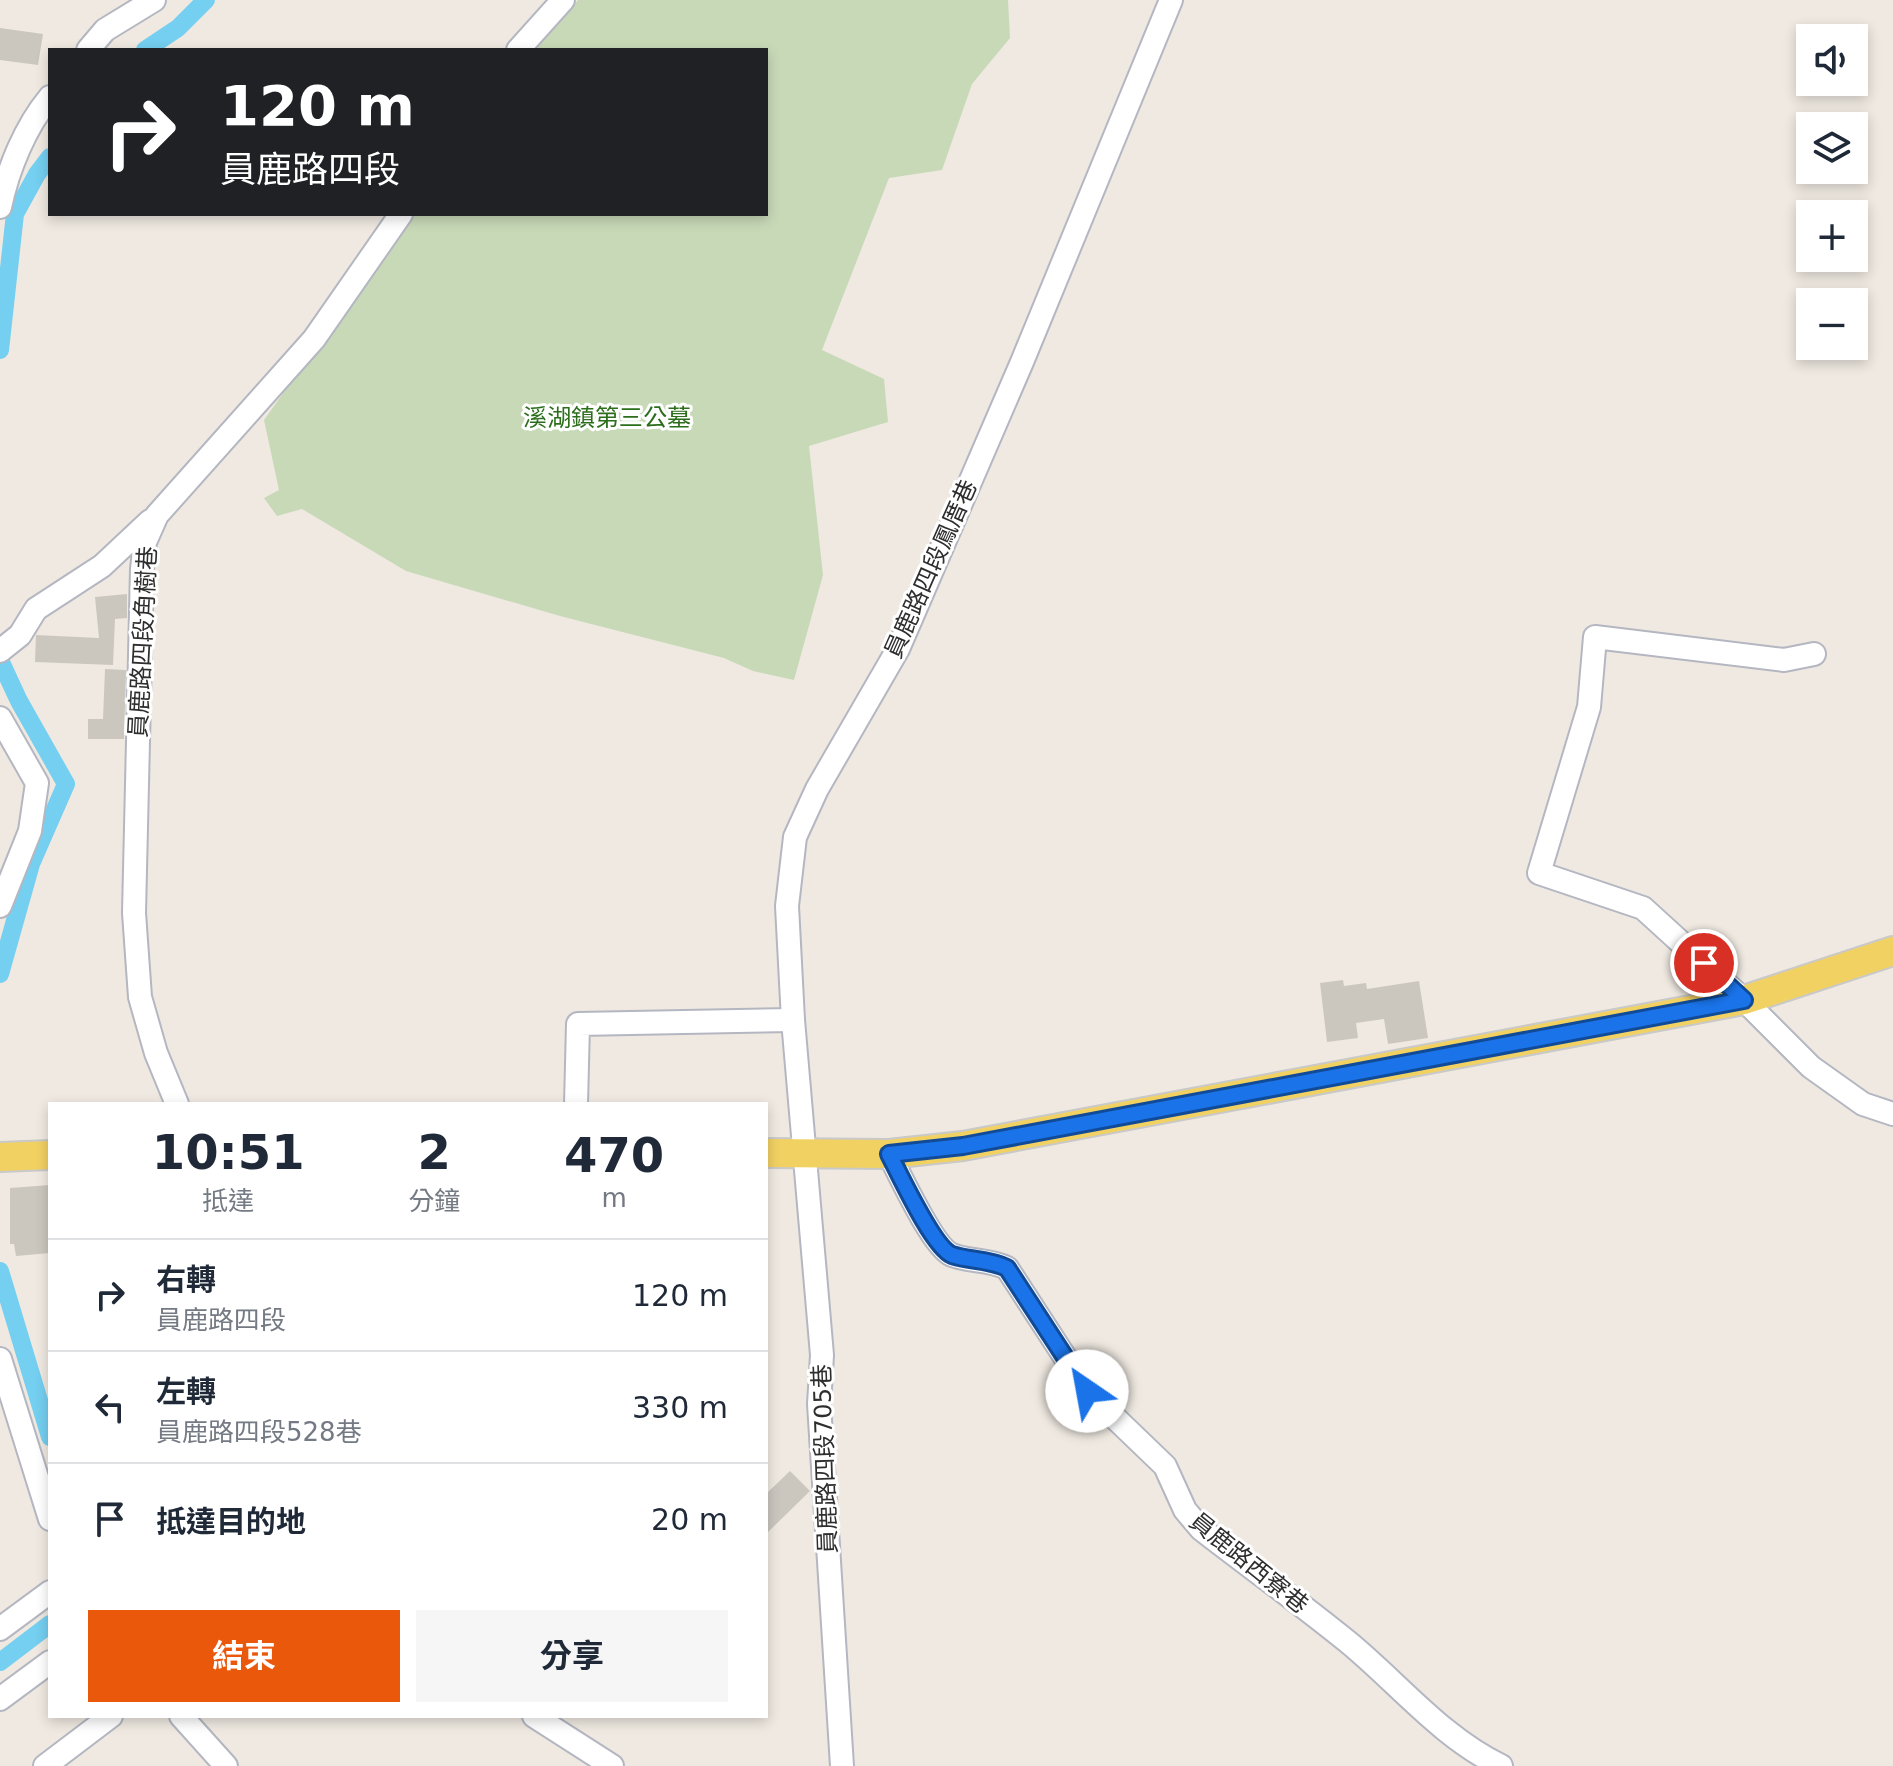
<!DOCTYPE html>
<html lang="zh-TW">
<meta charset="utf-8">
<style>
:root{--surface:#fff;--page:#f6f6f7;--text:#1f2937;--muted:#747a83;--line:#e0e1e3;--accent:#ea580c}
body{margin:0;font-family:"DejaVu Sans","Noto Sans TC",sans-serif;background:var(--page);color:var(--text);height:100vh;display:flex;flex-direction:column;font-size:30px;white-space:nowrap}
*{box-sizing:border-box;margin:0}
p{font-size:26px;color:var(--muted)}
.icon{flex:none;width:44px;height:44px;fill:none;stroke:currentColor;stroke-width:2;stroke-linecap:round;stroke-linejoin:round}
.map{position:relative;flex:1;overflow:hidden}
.drawer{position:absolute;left:48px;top:1102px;width:720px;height:616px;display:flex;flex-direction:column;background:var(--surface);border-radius:0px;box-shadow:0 4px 12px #0003}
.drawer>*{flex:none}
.top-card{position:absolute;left:48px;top:48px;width:720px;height:168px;border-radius:0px;box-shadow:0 4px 12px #0003;background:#202124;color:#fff;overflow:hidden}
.fabs{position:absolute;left:1796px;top:24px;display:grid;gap:16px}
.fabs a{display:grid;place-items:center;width:72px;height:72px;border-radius:0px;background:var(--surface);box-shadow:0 4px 12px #0003;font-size:40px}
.pin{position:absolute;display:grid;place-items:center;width:68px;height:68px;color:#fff;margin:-34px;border:4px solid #fff;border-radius:50%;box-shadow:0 2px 8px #0007}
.me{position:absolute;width:88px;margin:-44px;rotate:327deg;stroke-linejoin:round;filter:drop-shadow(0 0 6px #0008)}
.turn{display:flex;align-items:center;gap:28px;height:168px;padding:0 40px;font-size:36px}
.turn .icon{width:104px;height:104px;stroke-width:2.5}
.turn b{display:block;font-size:56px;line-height:68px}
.eta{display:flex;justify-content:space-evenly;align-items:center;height:136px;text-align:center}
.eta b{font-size:48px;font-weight:700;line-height:56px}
.button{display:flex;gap:16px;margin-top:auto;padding:16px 40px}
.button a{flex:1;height:92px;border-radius:0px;background:var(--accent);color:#fff;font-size:32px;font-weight:700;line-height:92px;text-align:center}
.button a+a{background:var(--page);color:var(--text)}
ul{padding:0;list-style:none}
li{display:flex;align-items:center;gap:24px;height:112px;padding:0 40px;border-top:2px solid var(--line)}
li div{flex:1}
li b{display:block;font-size:30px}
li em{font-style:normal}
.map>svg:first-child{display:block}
.cemetery{fill:#c8d9b8}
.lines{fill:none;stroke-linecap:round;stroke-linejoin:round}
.canal{stroke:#75cff0;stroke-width:18}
.building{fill:#cbc7bf}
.minor-casing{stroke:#b4b7c1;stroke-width:26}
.major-casing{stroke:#c9c9c9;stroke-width:32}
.minor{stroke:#fff;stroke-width:22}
.major{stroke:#f2d163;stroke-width:28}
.route-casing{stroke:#114b97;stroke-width:20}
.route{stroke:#1a73e8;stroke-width:14}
.labels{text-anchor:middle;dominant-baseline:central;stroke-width:6;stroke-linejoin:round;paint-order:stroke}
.park-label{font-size:24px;fill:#2c6e1b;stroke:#fff}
.street-label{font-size:24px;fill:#2e2e2e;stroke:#fff}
</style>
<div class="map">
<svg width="1893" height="1766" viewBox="0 0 1893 1766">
<rect width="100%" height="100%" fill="#efe9e1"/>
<path class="cemetery" d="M578,0H1008L1010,38L972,84L942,170L889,178L822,350L884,379L888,422L809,446L823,575L794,680L753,671L724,658L560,616L406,571L302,509L277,516L264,498L279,490L264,420L411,214H766V50H534Z"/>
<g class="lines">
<g class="canal">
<path d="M145,50L178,28L206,0"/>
<path d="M0,350L15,214L37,174L50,157"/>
<path d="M0,660L19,701L66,784L31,864L0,974"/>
<path d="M0,1271L50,1437"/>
<path d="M0,1662L50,1624"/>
</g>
</g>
<g class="building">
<path d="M0,28L43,34L38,65L0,60Z"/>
<path d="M127,594V618L115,619L113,665L35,662L36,635L99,638L95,597Z"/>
<path d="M105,669L126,670L124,739H88V719H103Z"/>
<path d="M1343,980L1344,986L1366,983L1367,989L1419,981L1428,1038L1388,1044L1384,1019L1356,1023L1358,1038L1327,1042L1320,983Z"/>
<path d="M50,1185V1253L16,1256L14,1244H10V1188Z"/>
<path d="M790,1471L810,1491L766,1534V1494Z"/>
</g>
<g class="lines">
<g class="minor-casing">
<g id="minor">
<path d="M88,50L105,30L154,0"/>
<path d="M518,50L563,0"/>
<path d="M0,207C8,169 25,127 50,97"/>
<path d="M0,651L20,635L36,609L102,566L150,521"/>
<path d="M1814,654L1784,660L1595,637L1589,707L1539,873L1643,908L1744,1000L1811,1067L1863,1104L1893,1114"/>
<path d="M0,718L37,783L30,831L0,906"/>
<path d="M177,1104L156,1053L140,997L134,913L142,569L145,542L157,515L314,339L401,214"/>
<path d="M576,1104L578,1024L793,1020"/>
<path d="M889,1154C900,1175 933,1247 952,1255C970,1262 988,1259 1007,1268L1087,1391L1165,1466L1185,1510L1201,1529C1250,1567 1300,1603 1348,1642C1399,1684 1441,1737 1501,1766"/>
<path d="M0,1359L50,1519"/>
<path d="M0,1629L50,1592"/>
<path d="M0,1699L50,1662"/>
<path d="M181,1716L226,1766"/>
<path d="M534,1716L612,1766"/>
<path d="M45,1766L111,1716"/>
<path d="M842,1766L819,1404L822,1355L793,1020L787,906L795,837L817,789L898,649L1022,362L1171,0"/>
</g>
</g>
<g class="major-casing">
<g id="major">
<path d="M766,1153L889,1154L963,1146L1744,1000L1893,951"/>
<path d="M0,1157L50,1155"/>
</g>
</g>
<use href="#minor" class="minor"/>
<use href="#major" class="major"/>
</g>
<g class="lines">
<g class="route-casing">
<path id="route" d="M1087,1391L1007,1268C988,1259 970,1261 952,1255C933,1247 900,1175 889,1154L963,1146L1744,1000L1704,963"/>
</g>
<use href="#route" class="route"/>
</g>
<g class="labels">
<g class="park-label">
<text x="607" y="418">溪湖鎮第三公墓</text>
</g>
<g class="street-label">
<text transform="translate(931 569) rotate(-66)">員鹿路四段鳳厝巷</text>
<text transform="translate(143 642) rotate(-87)">員鹿路四段角樹巷</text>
<text transform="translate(825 1459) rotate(-92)">員鹿路四段705巷</text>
<text transform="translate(1249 1563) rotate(39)">員鹿路西寮巷</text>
</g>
</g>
</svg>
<div class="fabs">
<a><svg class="icon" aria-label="sound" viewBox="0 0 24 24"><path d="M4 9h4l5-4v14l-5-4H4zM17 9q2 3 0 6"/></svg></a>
<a><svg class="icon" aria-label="layers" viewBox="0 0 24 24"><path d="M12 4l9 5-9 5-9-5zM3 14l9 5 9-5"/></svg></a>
<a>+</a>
<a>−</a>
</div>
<div class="pin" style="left:1704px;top:963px;background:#d93025"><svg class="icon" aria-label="arrive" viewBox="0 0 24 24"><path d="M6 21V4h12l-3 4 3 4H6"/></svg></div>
<svg class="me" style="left:1087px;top:1391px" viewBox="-20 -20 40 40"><circle r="19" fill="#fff"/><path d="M0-13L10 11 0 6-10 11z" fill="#1a73e8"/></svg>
<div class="top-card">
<div class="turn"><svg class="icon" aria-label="right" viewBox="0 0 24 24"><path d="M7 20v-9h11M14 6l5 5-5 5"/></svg><div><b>120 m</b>員鹿路四段</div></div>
</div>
<section class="drawer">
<div class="eta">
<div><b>10:51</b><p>抵達</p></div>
<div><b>2</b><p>分鐘</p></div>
<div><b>470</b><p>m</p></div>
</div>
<ul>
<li><svg class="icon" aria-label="right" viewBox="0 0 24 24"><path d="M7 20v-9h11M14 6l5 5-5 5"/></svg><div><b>右轉</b><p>員鹿路四段</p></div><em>120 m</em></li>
<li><svg class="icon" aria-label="left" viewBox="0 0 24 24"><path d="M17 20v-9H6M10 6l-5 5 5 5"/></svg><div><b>左轉</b><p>員鹿路四段528巷</p></div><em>330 m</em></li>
<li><svg class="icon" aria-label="arrive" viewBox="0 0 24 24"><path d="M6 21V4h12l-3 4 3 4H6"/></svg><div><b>抵達目的地</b></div><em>20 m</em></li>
</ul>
<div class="button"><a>結束</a><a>分享</a></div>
</section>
</div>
